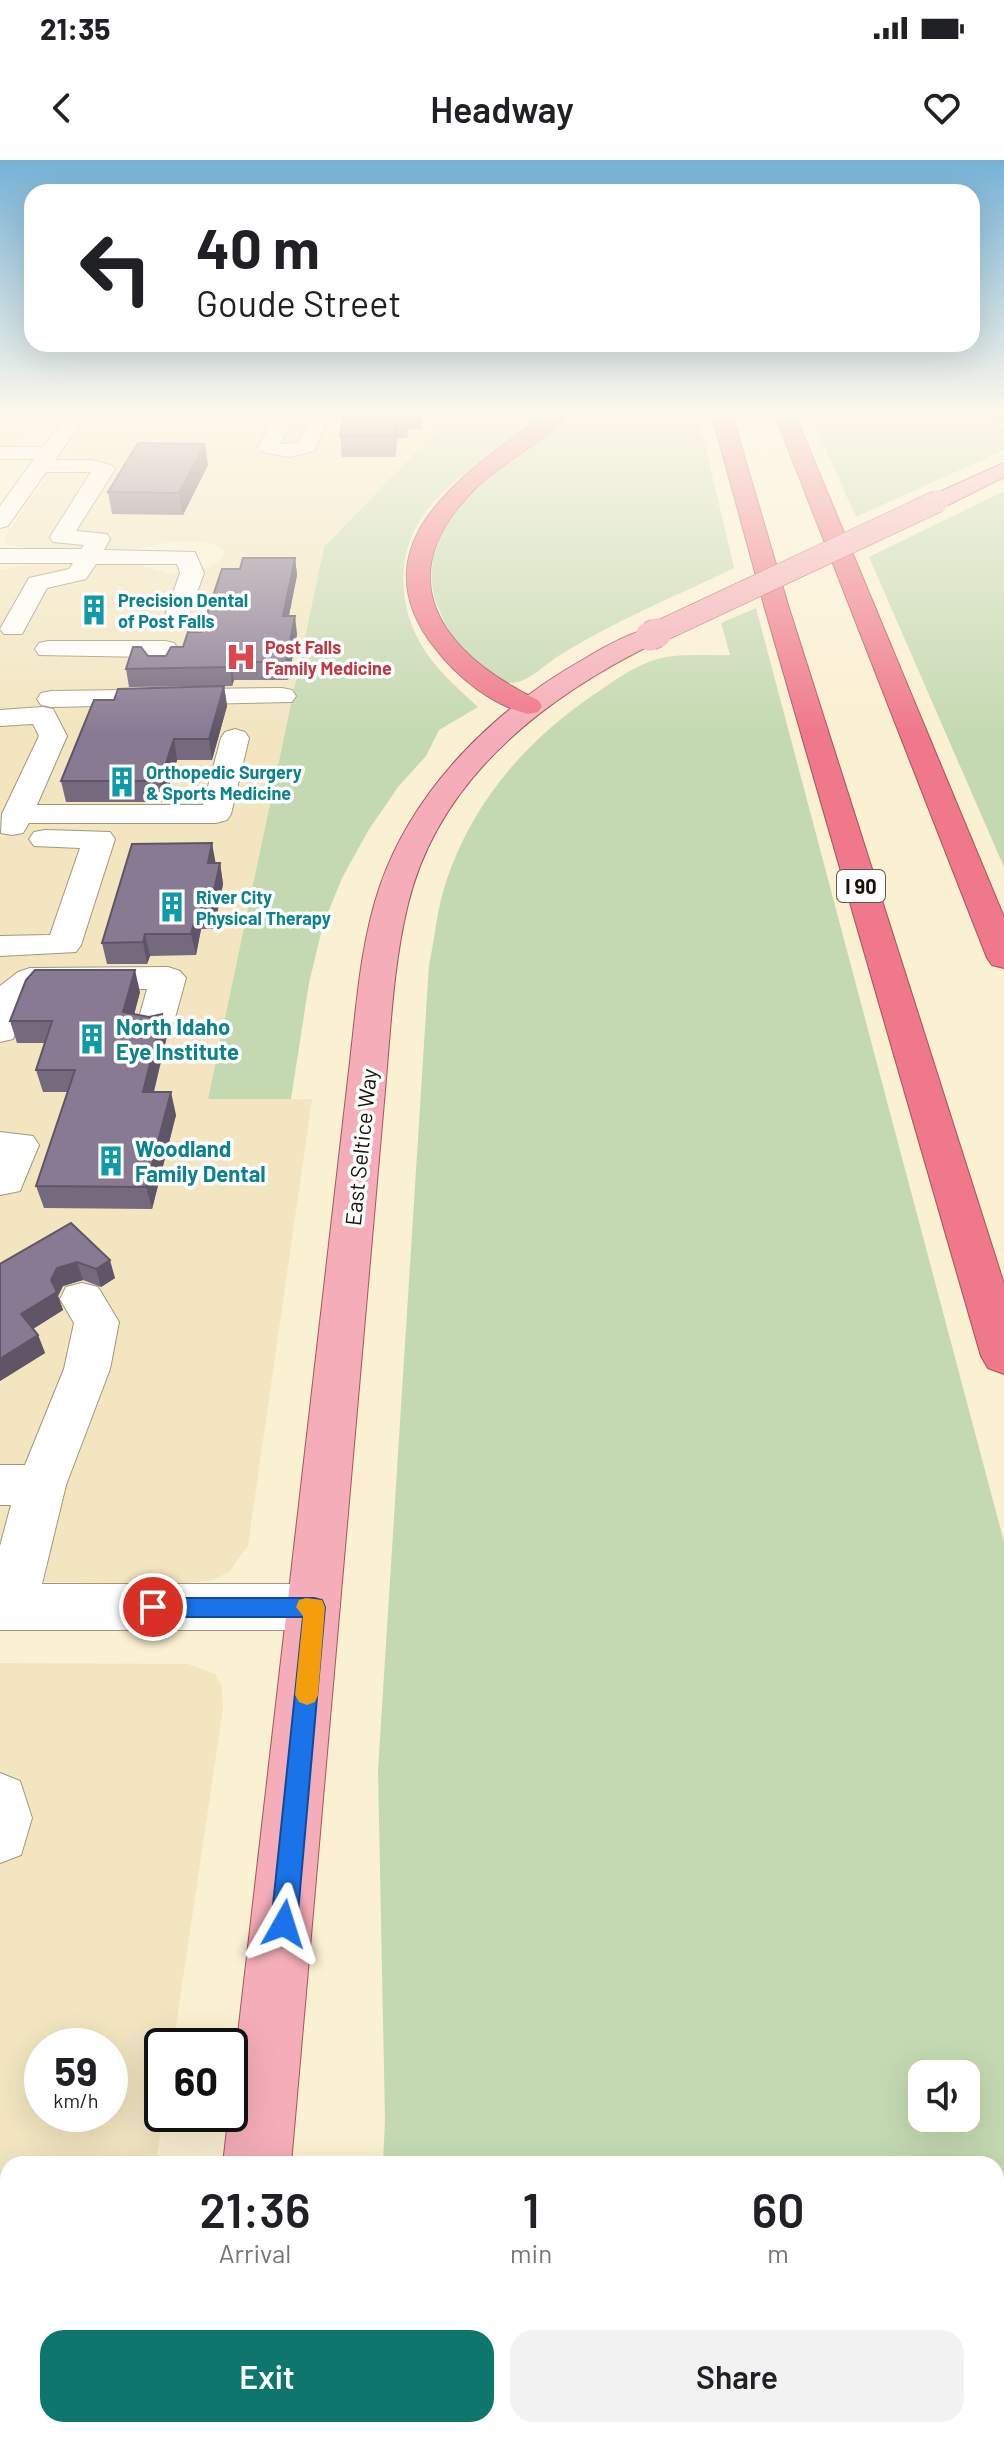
<!DOCTYPE html>
<style>
:root{--surface:#fff;--page:#f2f2f2;--text:#202124;--muted:#757577;--accent:#0f766e}
body{margin:0;font-family:Barlow,sans-serif;background:var(--page);color:var(--text);height:100vh;display:flex;flex-direction:column;font-size:30px;white-space:nowrap}
*{box-sizing:border-box;margin:0}
p{font-size:26px;color:var(--muted)}
.icon{flex:none;width:44px;height:44px;fill:none;stroke:currentColor;stroke-width:2;stroke-linecap:round;stroke-linejoin:round}
.map{position:relative;flex:1;overflow:hidden}
.drawer{position:absolute;left:0px;top:1996px;width:1004px;height:282px;display:flex;flex-direction:column;background:var(--surface);border-radius:24px 24px 0 0;box-shadow:0 8px 32px #0002}
.drawer>*{flex:none}
.top-card{position:absolute;left:24px;top:24px;width:956px;height:168px;border-radius:24px;box-shadow:0 8px 32px #0002;background:#fff;color:var(--text);overflow:hidden}
.controls{position:absolute;left:908px;top:1900px;display:grid;gap:16px}
.controls a{display:grid;place-items:center;width:72px;height:72px;border-radius:16px;background:var(--surface);box-shadow:0 8px 32px #0002;font-size:40px}
.speed{position:absolute;left:24px;top:1868px;display:flex;gap:16px;font-size:40px;font-weight:700;text-align:center}
.speed>*{display:grid;place-content:center;width:104px;height:104px;border-radius:50%;background:var(--surface);box-shadow:0 8px 32px #0002;line-height:1}
.speed small{font-size:20px;font-weight:400}
.speed .limit{border:4px solid #111;border-radius:12px;background:#fff;color:#111}
.pin{position:absolute;display:grid;place-items:center;width:68px;height:68px;color:#fff;margin:-34px;border:4px solid #fff;border-radius:50%;box-shadow:0 2px 8px #0007}
.me{position:absolute;width:88px;margin:-44px;rotate:6deg;stroke-linejoin:round;filter:drop-shadow(0 0 6px #0008)}
.turn{display:flex;align-items:center;gap:28px;height:168px;padding:0 40px;font-size:36px}
.turn .icon{width:104px;height:104px;stroke-width:2.5}
.turn b{display:block;font-size:56px;line-height:68px}
.eta{display:flex;justify-content:space-evenly;align-items:center;height:136px;text-align:center}
.eta b{font-size:48px;font-weight:600;line-height:56px}
.cta{display:flex;gap:16px;margin-top:auto;padding:16px 40px}
.cta a{flex:1;height:92px;border-radius:24px;background:var(--accent);color:#fff;font-size:32px;font-weight:600;line-height:92px;text-align:center}
.cta a+a{background:var(--page);color:var(--text)}
.status{display:flex;justify-content:space-between;align-items:center;height:56px;padding:0 40px;background:var(--surface);direction:ltr}
.status svg{height:22px;fill:currentColor}
header{display:flex;justify-content:space-between;align-items:center;height:104px;padding:0 40px;background:var(--surface);font-size:36px;font-weight:600}
.map>svg:first-child{display:block}
.built{fill:#f2e5c0;fill-rule:evenodd}
.green{fill:#c4d9b1;fill-rule:evenodd}
.lines{fill:none;stroke-linecap:round;stroke-linejoin:round}
.minor-casing{stroke:#a1987c;stroke-width:2}
.major-casing{stroke:#a3555e;stroke-width:2}
.highway-casing{stroke:#a3555e;stroke-width:2}
.minor{fill:#fff;fill-rule:evenodd}
.major{fill:#f5aeb9;fill-rule:evenodd}
.highway{fill:#ef788b;fill-rule:evenodd}
.major-bridge-far1-casing{stroke:#a3555e;stroke-width:23;stroke-linecap:butt}
.major-bridge-casing{stroke:#a3555e;stroke-width:30;stroke-linecap:butt}
.major-bridge-far1{stroke:#f5aeb9;stroke-width:22}
.major-bridge{stroke:#f5aeb9;stroke-width:29}
.wall{fill:#75697e}
.shaded-wall{fill:#5f5567}
.building{fill:#887a93;stroke:#5f5567;stroke-width:2}
.route{fill:#1a73e8;stroke:#114b97;stroke-width:2}
.slow{fill:#f59e0b}
.labels{text-anchor:middle;dominant-baseline:central;stroke-width:7;stroke-linejoin:round;paint-order:stroke}
.far-culture-label{font-size:18px;font-weight:bold;fill:#0d838f;stroke:#fff;text-anchor:start}
.far-health-label{font-size:18px;font-weight:bold;fill:#be3a42;stroke:#fff;text-anchor:start}
.shield{fill:#fff;stroke:#5d5a53;stroke-width:2}
.shield-label{font-size:20px;font-weight:bold;fill:#171309}
.culture-label{font-size:22px;font-weight:bold;fill:#0d838f;stroke:#fff;text-anchor:start}
.street-label{font-size:22px;fill:#171309;stroke:#fff}
</style>
<div class="status"><b>21:35</b><svg viewBox="0 0 49 12"><path d="M0 12V9h3v3zM5 12V6h3v6zM10 12V3h3v9zM15 12V0h3v12zM26 1h20v11H26zM47 4h2v5h-2z"/></svg></div>
<header><svg class="icon" aria-label="back" viewBox="0 0 24 24"><path d="M15 5l-7 7 7 7"/></svg>Headway<svg class="icon" aria-label="heart" viewBox="0 0 24 24"><path d="M12 20l-8-8c-3-5 5-10 8-4 3-6 11-1 8 4z"/></svg></header>
<div class="map">
<svg width="1004" height="2277" viewBox="0 0 1004 2277">
<rect width="100%" height="100%" fill="#faf0d2"/>
<g class="built">
<path d="M0,255H37L0,302Z"/>
<path d="M92,255H452L324,387L208,939H312L248,1385L229,1412L213,1420L182,1424L0,1421V410L27,404H134L168,413L186,412L207,408L220,401L226,392L214,384L199,381H173L139,389L34,390L6,384L5,378L9,370Z"/>
<path d="M0,1503L188,1504L215,1514L222,1527L223,1548L173,1886H162L163,1954L156,2004H8V2270H99L97,2277H0ZM42,1886H110V1954H42Z"/>
</g>
<g class="green">
<path d="M452,255H541C507,282 453,317 427,350C394,392 397,450 427,494C440,513 461,531 478,547L439,570L426,596L398,627L368,671L342,718L323,765L309,823L291,939H208L324,387Z"/>
<path d="M571,255H698L734,408C676,436 614,461 560,495C547,503 528,522 513,523C489,524 468,502 456,483C448,469 440,454 435,439C411,358 518,295 571,255Z"/>
<path d="M810,255H984L1004,265V290L856,357Z"/>
<path d="M1004,331V707L869,397Z"/>
<path d="M756,448L1004,1382V2277H369V2270H996V2004H383L385,1960L378,1610L429,805C435,778 437,748 446,722C471,645 524,583 589,538C610,524 634,505 658,499C680,493 707,496 730,495L721,463ZM966,1914V1958H922V1914Z"/>
</g>
<g class="lines">
<g class="minor-casing">
<g id="minor">
<path d="M67,255H87L55,300H92L111,305L115,309L76,371L107,374L110,379L104,390L195,392L204,413L186,463H168L164,458L180,413L177,404H96L86,419L47,428L22,474H4L0,469L29,418L69,409L73,403H0V389H81L84,385L53,382L50,377L91,312H46L8,366L0,368V346L34,299H0V287H43Z"/>
<path d="M274,255H296L280,284L299,283L310,255H330L314,291L290,297L261,292L258,288Z"/>
<path d="M48,481H165L174,483L178,489L169,511H151L147,505L149,497L39,495L35,489L39,483Z"/>
<path d="M282,528L292,530L296,536L292,542L51,547L41,545L37,539L41,533L51,531Z"/>
<path d="M43,547L53,549L67,576L37,645H203L221,578L225,572L235,569L245,572L249,578L231,654L227,660L216,663H29L23,673L12,675L1,673L2,654L39,576L33,564L0,566V550Z"/>
<path d="M45,670L110,672L115,679L81,785L76,792L0,796V776L50,775L80,688L34,686L29,679L34,672Z"/>
<path d="M168,807L180,811L186,818L173,865L168,873L155,876L142,873L137,865L147,829H40L30,840L13,879L0,882V826L18,812L30,808Z"/>
<path d="M0,972L33,976L39,985L20,1031L0,1035Z"/>
<path d="M82,1123L98,1127L119,1162L110,1209L66,1325L42,1424H314L333,1431L340,1447L333,1463L314,1470H0V1386L11,1345H0V1305H25L64,1209L74,1163L60,1139L66,1127Z"/>
<path d="M0,1613L20,1621L32,1658L21,1695L0,1703Z"/>
</g>
</g>
<g class="major-casing">
<g id="major">
<path d="M1004,303V317L946,346H930L927,341L930,336Z"/>
<path d="M650,468L659,471L663,476L659,481C547,535 439,617 408,744C394,801 391,861 386,919L291,2004H223L348,919C356,855 359,787 380,726C414,628 495,549 584,499C604,487 627,474 650,468Z"/>
<path d="M190,2270H266L265,2277H189Z"/>
</g>
</g>
<g class="highway-casing">
<g id="highway">
<path d="M544,255H566C545,281 505,301 480,324C385,414 437,491 538,540L542,546L538,552L528,554C492,545 457,517 435,488C353,383 467,312 544,255Z"/>
<path d="M712,255H732L788,445L1004,1124V1214L988,1208L981,1196L764,445Z"/>
<path d="M775,255H795L1004,757V808L992,805L987,798Z"/>
<path d="M991,255H1004V262L994,259Z"/>
</g>
</g>
<use href="#minor" class="minor"/>
<use href="#major" class="major"/>
<use href="#highway" class="highway"/>
<g class="major-bridge-far1-casing">
<path id="major-bridge-far1" d="M652,475L938,341"/>
</g>
<g class="major-bridge-casing">
<path id="major-bridge" d="M650,476L657,473"/>
</g>
<use href="#major-bridge-far1" class="major-bridge-far1"/>
<use href="#major-bridge" class="major-bridge"/>
</g>
<g class="wall">
<path d="M344,255H422L421,269H408L407,278H397L395,297H342L340,276Z"/>
<path d="M208,305L183,355L112,354L108,332Z"/>
<path d="M295,398L297,415L289,456L297,474L288,520H234L232,526L129,527L126,509L148,496H166L183,487L201,472Z"/>
<path d="M224,526L227,546L212,600H177L164,642H66L61,621L114,540Z"/>
<path d="M216,703H220L223,724L214,769H201L196,795L150,796L147,804H107L102,783Z"/>
<path d="M140,832L134,854L167,876L154,932L176,955L152,1049L44,1048L36,1026L68,932H43L36,910L45,883H17L10,861Z"/>
<path d="M71,1063L115,1118L101,1127L83,1120L63,1126L58,1136L63,1150L33,1169L38,1175L45,1193L0,1221V1104Z"/>
</g>
<g class="shaded-wall">
<path d="M406,255L408,269L407,278Z"/>
<path d="M396,258L397,278L395,297L394,276Z"/>
<path d="M205,284L208,305L183,355L179,333Z"/>
<path d="M295,398L297,415L285,474L283,456Z"/>
<path d="M295,456L297,474L288,520L286,502Z"/>
<path d="M231,502L234,520L232,526L230,507Z"/>
<path d="M224,526L227,546L212,600L209,579Z"/>
<path d="M174,579L177,600L164,642L160,621Z"/>
<path d="M212,683L216,705L208,703Z"/>
<path d="M220,703L223,724L214,769L210,748Z"/>
<path d="M198,748L201,769L196,795L191,774Z"/>
<path d="M145,774L150,796L147,804L143,782Z"/>
<path d="M135,810L140,832L129,874L123,852Z"/>
<path d="M162,854L167,876L148,954L143,932Z"/>
<path d="M171,932L176,955L152,1049L146,1027Z"/>
<path d="M110,1100L115,1118L101,1127L96,1109Z"/>
<path d="M77,1102L83,1120L63,1126L58,1136L63,1150L28,1172L21,1154L51,1120L57,1108Z"/>
<path d="M38,1175L45,1193L0,1221V1199Z"/>
</g>
<g class="building">
<path d="M344,255H406V258H396L394,276H340Z"/>
<path d="M138,283L205,284L179,333L108,332Z"/>
<path d="M243,398H295L283,456H295L286,502H231L230,507L126,509L133,487H141L148,496H166L171,487H183L188,472H201L222,409H240Z"/>
<path d="M224,526L209,579H174L160,621H61L94,540H114L118,529Z"/>
<path d="M212,683L208,703H220L210,748H198L191,774H145L143,782L102,783L132,684Z"/>
<path d="M35,810H135L123,852L149,857L162,854L143,932H171L146,1027L36,1026L75,910H36L52,861H10L26,820Z"/>
<path d="M71,1063L110,1100L96,1109L77,1102L57,1108L51,1120L57,1132L21,1154L38,1175L0,1199V1104Z"/>
</g>
<linearGradient id="sky" x2="0" y2="1"><stop stop-color="#76b2d6"/><stop offset="0.44" stop-color="#fdf8eb"/><stop offset="1" stop-color="#fdf8eb" stop-opacity="0"/></linearGradient>
<rect width="1004" height="574" fill="url(#sky)"/>
<path class="route" d="M153,1438H314L322,1440L325,1447L297,1764L293,1773L284,1777L275,1773L271,1764L303,1457H153L145,1454L142,1447L145,1440Z"/>
<path class="slow" d="M306,1438L322,1440L325,1447L318,1535L315,1542L307,1545L299,1542L295,1535L303,1456L296,1447L299,1440Z"/>
<defs>
<g id="building-bare" transform="scale(2.4)"><path d="M-4-6H4V6H1V3H-1V6H-4ZM-2.5-4.3h1.7v1.8h-1.7ZM.8-4.3h1.7v1.8H.8ZM-2.5-1h1.7V.8h-1.7ZM.8-1h1.7V.8H.8Z" fill="#0f9aa8" stroke="#fff" stroke-width="2.5" paint-order="stroke"/></g>
<g id="hospital-bare" transform="scale(2.4)"><path d="M-5-5h3v3.5h4V-5h3V5h-3V1.5h-4V5h-3Z" fill="#e0444e" stroke="#fff" stroke-width="2.5" paint-order="stroke"/></g>
</defs>
<g fill-rule="evenodd">
<use href="#building-bare" x="94" y="450"/>
<use href="#hospital-bare" x="241" y="497"/>
<use href="#building-bare" x="122" y="622"/>
<use href="#building-bare" x="172" y="747"/>
<use href="#building-bare" x="92" y="879"/>
<use href="#building-bare" x="111" y="1001"/>
</g>
<g class="labels">
<g class="far-culture-label">
<text x="118" y="440">Precision Dental<tspan x="118" dy="21">of Post Falls</tspan></text>
<text x="146" y="612">Orthopedic Surgery<tspan x="146" dy="21">&amp; Sports Medicine</tspan></text>
<text x="196" y="737">River City<tspan x="196" dy="21">Physical Therapy</tspan></text>
</g>
<g class="far-health-label">
<text x="265" y="487">Post Falls<tspan x="265" dy="21">Family Medicine</tspan></text>
</g>
<rect class="shield" x="837" y="710" width="48" height="32" rx="6"/>
<g class="shield-label">
<text x="861" y="726">I 90</text>
</g>
<g class="culture-label">
<text x="116" y="866">North Idaho<tspan x="116" dy="25">Eye Institute</tspan></text>
<text x="135" y="988">Woodland<tspan x="135" dy="25">Family Dental</tspan></text>
</g>
<g class="street-label">
<text transform="translate(360 987) rotate(-84)">East Seltice Way</text>
</g>
</g>
</svg>
<div class="controls">
<a><svg class="icon" aria-label="sound" viewBox="0 0 24 24"><path d="M4 9h4l5-4v14l-5-4H4zM17 9q2 3 0 6"/></svg></a>
</div>
<div class="speed"><div>59<small>km/h</small></div><div class="limit">60</div></div>
<div class="pin" style="left:153px;top:1447px;background:#d93025"><svg class="icon" aria-label="arrive" viewBox="0 0 24 24"><path d="M6 21V4h12l-3 4 3 4H6"/></svg></div>
<svg class="me" style="left:284px;top:1764px" viewBox="-20 -20 40 40"><path d="M0-17L14 15 0 8-14 15z" fill="#1a73e8" stroke="#fff" stroke-width="4"/></svg>
<div class="top-card">
<div class="turn"><svg class="icon" aria-label="left" viewBox="0 0 24 24"><path d="M17 20v-9H6M10 6l-5 5 5 5"/></svg><div><b>40 m</b>Goude Street</div></div>
</div>
<section class="drawer">
<div class="eta">
<div><b>21:36</b><p>Arrival</p></div>
<div><b>1</b><p>min</p></div>
<div><b>60</b><p>m</p></div>
</div>
<div class="cta"><a>Exit</a><a>Share</a></div>
</section>
</div>
